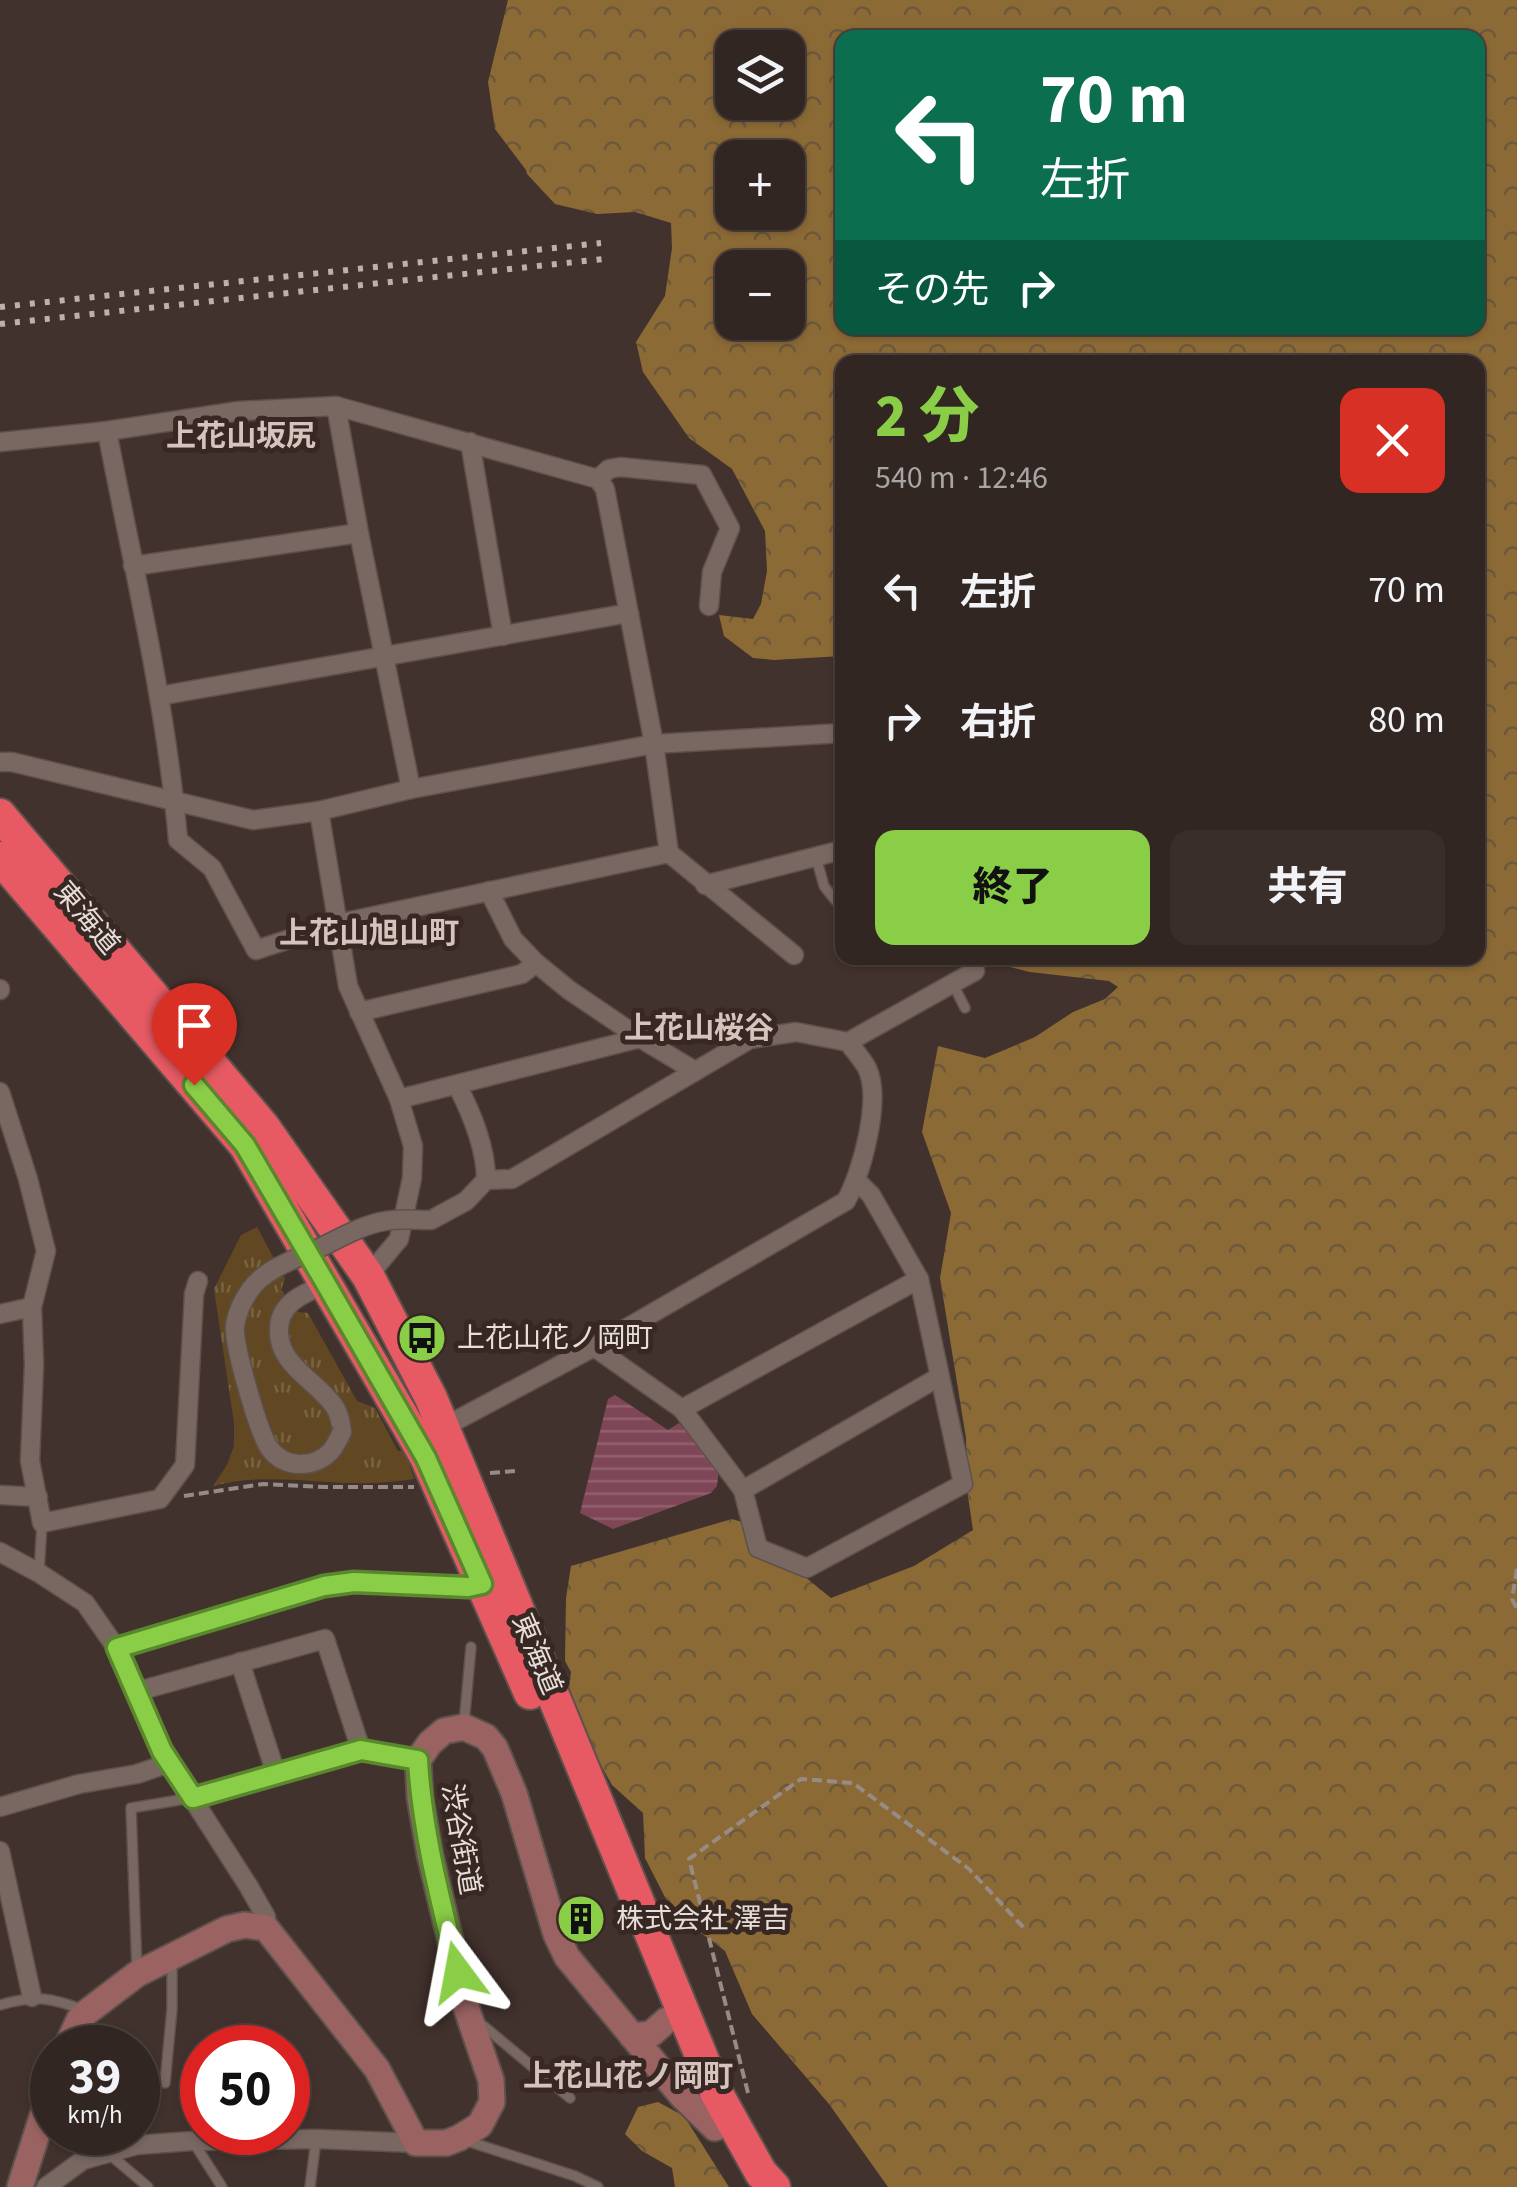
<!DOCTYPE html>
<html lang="ja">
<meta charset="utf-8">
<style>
:root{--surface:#322622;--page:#3a2e2a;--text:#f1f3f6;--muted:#a8a5a5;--line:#4d4340;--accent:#8ace47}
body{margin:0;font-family:"Source Sans 3","Noto Sans JP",sans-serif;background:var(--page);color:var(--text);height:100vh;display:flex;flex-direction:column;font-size:38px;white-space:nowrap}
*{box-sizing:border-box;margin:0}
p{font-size:32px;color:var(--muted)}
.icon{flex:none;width:55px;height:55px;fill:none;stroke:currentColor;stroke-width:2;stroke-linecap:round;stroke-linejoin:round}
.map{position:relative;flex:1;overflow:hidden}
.side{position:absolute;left:835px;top:355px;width:650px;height:610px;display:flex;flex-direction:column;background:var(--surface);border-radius:20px;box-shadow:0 2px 8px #0004,0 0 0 2px var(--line)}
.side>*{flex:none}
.hud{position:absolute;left:835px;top:30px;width:650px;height:305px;border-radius:20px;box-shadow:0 2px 8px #0004,0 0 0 2px var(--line);background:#0b6e4f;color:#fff;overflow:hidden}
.buttons{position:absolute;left:715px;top:30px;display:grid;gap:20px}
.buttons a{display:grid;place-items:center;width:90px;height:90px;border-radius:20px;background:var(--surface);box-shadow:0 2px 8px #0004,0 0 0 2px var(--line);font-size:50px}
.speed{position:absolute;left:30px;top:2025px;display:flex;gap:20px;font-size:50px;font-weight:700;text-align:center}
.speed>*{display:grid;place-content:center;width:130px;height:130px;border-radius:50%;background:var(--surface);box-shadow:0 2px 8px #0004,0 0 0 2px var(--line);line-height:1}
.speed small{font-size:25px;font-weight:400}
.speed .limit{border:15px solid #d22;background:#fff;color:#111}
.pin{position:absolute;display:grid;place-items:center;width:85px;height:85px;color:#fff;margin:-102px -42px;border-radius:50% 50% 50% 0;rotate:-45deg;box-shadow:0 0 10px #0007}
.pin .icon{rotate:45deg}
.me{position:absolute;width:110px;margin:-55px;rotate:347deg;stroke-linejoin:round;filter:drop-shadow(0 0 8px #0008)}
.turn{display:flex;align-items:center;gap:35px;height:210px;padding:0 40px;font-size:45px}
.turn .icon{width:130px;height:130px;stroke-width:2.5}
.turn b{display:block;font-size:70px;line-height:85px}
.then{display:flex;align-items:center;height:95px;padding:0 40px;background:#0003;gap:20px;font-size:38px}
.round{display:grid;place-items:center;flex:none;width:105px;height:105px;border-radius:20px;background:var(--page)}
.summary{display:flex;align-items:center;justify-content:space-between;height:170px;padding:0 40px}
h1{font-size:60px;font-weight:800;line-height:75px;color:var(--accent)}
.action{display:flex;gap:20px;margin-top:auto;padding:20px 40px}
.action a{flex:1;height:115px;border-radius:20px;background:var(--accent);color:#111;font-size:40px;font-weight:800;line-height:115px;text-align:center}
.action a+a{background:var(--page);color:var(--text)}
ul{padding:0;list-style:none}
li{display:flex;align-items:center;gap:30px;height:130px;padding:0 40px}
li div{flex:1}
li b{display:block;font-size:38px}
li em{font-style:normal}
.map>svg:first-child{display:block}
.grass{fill:url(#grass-tufts)}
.forest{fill:url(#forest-crowns);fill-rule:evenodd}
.water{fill:url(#water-rules)}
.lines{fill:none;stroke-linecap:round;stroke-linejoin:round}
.lane-casing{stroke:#5d514c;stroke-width:12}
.street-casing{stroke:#5d514c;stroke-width:21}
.secondary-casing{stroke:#5d514c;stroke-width:29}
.highway-casing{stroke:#5d514c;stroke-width:36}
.path{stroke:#978b86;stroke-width:4;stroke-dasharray:10 5;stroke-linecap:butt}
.lane{stroke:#796762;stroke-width:9}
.street{stroke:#796762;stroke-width:18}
.secondary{stroke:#9a6362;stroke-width:25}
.highway{stroke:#e75a63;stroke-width:32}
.rail{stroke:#bcb1ac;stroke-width:6;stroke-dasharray:5 10;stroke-linecap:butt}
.street-bridge-casing{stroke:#5d514c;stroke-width:21;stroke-linecap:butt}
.street-bridge{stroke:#796762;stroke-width:18}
.route-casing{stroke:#5a862e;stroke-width:25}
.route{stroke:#8ace47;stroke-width:18}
.labels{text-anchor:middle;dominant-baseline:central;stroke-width:10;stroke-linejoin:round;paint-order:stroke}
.street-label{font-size:28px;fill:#e7ddd9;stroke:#372823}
.poi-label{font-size:28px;fill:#e7ddd9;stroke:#372823;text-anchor:start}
.neighbourhood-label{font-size:30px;font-weight:bold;fill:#d7c3bd;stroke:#372823}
</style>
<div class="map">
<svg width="1517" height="2187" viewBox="0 0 1517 2187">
<defs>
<pattern id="grass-tufts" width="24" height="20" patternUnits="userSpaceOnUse" patternTransform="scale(2.5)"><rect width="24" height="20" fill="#614822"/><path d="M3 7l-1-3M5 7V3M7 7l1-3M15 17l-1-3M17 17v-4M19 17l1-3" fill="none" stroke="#786242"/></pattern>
<pattern id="forest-crowns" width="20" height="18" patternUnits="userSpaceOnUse" patternTransform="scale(2.5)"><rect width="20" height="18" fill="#8c6a36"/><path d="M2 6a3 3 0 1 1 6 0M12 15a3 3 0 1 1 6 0" fill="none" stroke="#6c583b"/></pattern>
<pattern id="water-rules" width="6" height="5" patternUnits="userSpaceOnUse" patternTransform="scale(2.5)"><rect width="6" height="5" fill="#7f4657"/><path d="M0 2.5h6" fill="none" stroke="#91606f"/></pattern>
</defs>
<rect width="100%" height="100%" fill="#42322d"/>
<path class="grass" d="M257,1227L285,1279L281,1290L298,1312L308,1313L357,1401L375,1408L398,1451H405L414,1479C399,1481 383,1483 368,1483C316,1484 264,1472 213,1486L227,1465L234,1446V1423L214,1289L241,1235Z"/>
<g class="forest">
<path d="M508,0H1517V2187H888L829,2104L752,2014L725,1951L672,1911L645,1858L643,1813L612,1785L576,1721L569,1685L571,1672L565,1661L566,1598L571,1566L732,1519L742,1522L752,1554L799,1572L831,1598L914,1566L973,1530L967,1490L966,1438L940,1278L951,1213L922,1132L938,1046L985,1058L1035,1037L1073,1012L1105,999L1118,987L1109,981L1030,972L999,964L968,961L966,958H1478V362H842V656L774,660L753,658L724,636L719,615L753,619L761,604L767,571L765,531L732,469L689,438L643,372L636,342L665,296L672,248L671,223L635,212L597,214L555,204L527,174L526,170L495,129L488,82ZM842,38H1478V328H842ZM732,48H788V102H732ZM732,158H788V212H732ZM732,268H788V322H732Z"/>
<path d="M658,2102L684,2116L729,2187H675L672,2168L642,2151L625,2134L638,2107Z"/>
</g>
<path class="water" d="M615,1395L668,1430L679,1423L719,1468L717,1486L711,1493L613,1529L580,1513L608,1399Z"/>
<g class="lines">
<g class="lane-casing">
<g id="lane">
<path d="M816,857L824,886L836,901L842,899"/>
<path d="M953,984L965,1008"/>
<path d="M39,1573L42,1523"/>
<path d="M117,1649L325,1586L353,1582L475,1585"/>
<path d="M464,1724L471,1647"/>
<path d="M137,1971L131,1808L191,1798"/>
<path d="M0,2005C34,1995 52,1997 85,2011"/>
<path d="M480,2023L570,2098"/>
<path d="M165,2083L172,2009V1961"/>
<path d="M464,2140L575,2176L598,2187"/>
<path d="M194,2143L222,2187"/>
<path d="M108,2153L148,2187"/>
<path d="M310,2187L316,2140"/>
</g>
</g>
<g class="street-casing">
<g id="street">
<path d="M336,406L359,533L411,789"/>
<path d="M107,431C133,567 166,703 178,840L212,868L256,950L336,924L669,853"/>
<path d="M0,442L107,431L239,411L336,406L598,479L605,489L654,744L669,853L794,955"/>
<path d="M470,442L503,636"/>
<path d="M598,479L609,469L620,467L702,475L730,528L712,572L709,606"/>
<path d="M133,566L359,533"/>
<path d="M159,696L629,613"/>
<path d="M0,762H12L253,820L319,811L411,789L654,744L842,733"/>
<path d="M319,811L348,986L399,1099L413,1146L412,1178L399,1239L368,1276"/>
<path d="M705,885L842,850"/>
<path d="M489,891L513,939L536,963L569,990L640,1038L695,1071"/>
<path d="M0,989V990"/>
<path d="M359,1012L522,974L536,963"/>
<path d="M848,1042L975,971"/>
<path d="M457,1085C472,1114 486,1147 486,1180"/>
<path d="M0,1092L28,1179L46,1251L32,1307L34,1365L30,1461L42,1523L160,1499L185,1465L194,1294L198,1281"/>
<path d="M399,1099L640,1038"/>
<path d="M431,1220L466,1201L486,1180L512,1179L750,1039L796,1032L848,1042C854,1050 862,1059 867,1068C882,1099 862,1172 846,1201L594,1347L442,1428"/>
<path d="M326,1283C316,1289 301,1294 292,1302C284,1309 279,1319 279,1329C277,1366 319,1381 336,1409C340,1416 341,1424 342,1432"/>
<path d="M0,1314L32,1307"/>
<path d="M594,1347L682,1409L743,1490L758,1548L807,1568L963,1484L919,1279L871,1195L857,1181"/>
<path d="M682,1409L919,1279"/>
<path d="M743,1490L939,1377"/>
<path d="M0,1495L38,1497"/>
<path d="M0,1552L39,1573L85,1603L117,1649L162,1751L249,1887L266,1917V1928"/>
<path d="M240,1662L276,1774"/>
<path d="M135,1692L325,1639L361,1750L418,1760"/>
<path d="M193,1798L361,1750"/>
<path d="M0,1807L79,1784L137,1774L169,1763"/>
<path d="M0,1851L32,1997"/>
<path d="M46,2187L83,2160L137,2145L192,2141L317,2139L416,2143"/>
</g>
</g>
<g class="secondary-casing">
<g id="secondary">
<path d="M632,2036L651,2034L667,2020"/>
<path d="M66,2048L79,2020L87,2012L137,1974L227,1929L245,1925L266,1928L377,2069L416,2143H446L459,2138L480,2125L492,2102L491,2080L467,2010L430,1855L420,1798L418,1760L430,1743L444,1731L464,1727L486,1737L495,1748L514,1793L556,1934L567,1957L682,2096L715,2128"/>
<path d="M20,2187L52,2086"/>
</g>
</g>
<g class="highway-casing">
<g id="highway">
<path d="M0,815L263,1126L368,1276L431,1398L716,2092L761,2173L774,2187"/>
<path d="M0,858L245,1145L426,1457L530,1693"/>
</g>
</g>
<g class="path">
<path d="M490,1473L516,1471"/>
<path d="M184,1496L263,1484L324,1487H414"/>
<path d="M1517,1569L1512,1599L1517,1609"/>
<path d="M748,2093L689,1859L801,1779L853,1783L969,1869L1024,1928"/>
</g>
<use href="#lane" class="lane"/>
<use href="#street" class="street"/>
<use href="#secondary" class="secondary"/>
<use href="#highway" class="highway"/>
<g class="rail">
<path d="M0,307L601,243"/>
<path d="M0,324L603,259"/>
</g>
<g class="street-bridge-casing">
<path id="street-bridge" d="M342,1432C338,1439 336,1446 330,1452C314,1468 285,1469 270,1449C259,1434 233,1345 235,1325C237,1313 243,1300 250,1290C265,1269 293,1260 315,1250C337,1240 361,1225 385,1221C400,1218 417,1220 431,1220"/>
</g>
<use href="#street-bridge" class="street-bridge"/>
</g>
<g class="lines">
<g class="route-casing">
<path id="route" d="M194,1085L245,1145L326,1284L426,1458L482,1584L468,1587L354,1582L324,1586L117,1648L162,1751L193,1798L361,1750L418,1760C422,1832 441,1902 458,1972"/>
</g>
<use href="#route" class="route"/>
</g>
<defs>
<g id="bus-disc" transform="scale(2.5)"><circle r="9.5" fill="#8ace47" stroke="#372823"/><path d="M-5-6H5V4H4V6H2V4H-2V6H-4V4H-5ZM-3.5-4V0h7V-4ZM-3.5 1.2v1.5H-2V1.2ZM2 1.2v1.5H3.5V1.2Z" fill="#111"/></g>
<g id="building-disc" transform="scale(2.5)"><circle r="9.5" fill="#8ace47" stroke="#372823"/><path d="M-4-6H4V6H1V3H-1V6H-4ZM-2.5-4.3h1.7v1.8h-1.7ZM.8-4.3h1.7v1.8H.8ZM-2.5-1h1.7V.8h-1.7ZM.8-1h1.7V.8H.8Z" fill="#111"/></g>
</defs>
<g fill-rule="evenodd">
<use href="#bus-disc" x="422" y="1338"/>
<use href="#building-disc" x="581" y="1919"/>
</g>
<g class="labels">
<g class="street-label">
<text transform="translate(87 918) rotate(50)">東海道</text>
<text transform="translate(537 1654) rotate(67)">東海道</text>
<text transform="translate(461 1839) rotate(80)">渋谷街道</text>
</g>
<g class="poi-label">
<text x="457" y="1338">上花山花ノ岡町</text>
<text x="616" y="1919">株式会社 澤吉</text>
</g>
<g class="neighbourhood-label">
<text x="241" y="436">上花山坂尻</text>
<text x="369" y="933">上花山旭山町</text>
<text x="699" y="1028">上花山桜谷</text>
<text x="628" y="2076">上花山花ノ岡町</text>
</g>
</g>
</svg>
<div class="buttons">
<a><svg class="icon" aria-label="layers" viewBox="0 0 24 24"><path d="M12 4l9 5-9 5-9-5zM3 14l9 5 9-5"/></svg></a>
<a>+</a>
<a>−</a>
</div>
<div class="speed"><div>39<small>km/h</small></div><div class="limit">50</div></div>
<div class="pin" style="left:194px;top:1085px;background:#d93025"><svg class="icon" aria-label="arrive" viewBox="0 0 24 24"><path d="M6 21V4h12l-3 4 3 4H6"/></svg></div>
<svg class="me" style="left:458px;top:1972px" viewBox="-20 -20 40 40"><path d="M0-17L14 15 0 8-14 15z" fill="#8ace47" stroke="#fff" stroke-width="4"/></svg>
<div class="hud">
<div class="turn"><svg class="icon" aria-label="left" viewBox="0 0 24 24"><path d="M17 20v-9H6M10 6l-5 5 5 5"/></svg><div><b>70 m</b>左折</div></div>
<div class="then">その先<svg class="icon" aria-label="right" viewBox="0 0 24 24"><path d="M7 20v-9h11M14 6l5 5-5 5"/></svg></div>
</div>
<section class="side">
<div class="summary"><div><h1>2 分</h1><p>540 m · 12:46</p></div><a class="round" style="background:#d93025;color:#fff"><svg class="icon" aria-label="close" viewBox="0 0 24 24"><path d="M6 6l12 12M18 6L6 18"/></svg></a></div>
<ul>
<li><svg class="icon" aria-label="left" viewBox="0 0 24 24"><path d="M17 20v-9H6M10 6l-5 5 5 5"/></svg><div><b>左折</b></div><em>70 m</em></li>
<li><svg class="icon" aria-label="right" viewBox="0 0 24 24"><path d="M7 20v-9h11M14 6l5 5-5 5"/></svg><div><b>右折</b></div><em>80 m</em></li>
</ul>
<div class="action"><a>終了</a><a>共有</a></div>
</section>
</div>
